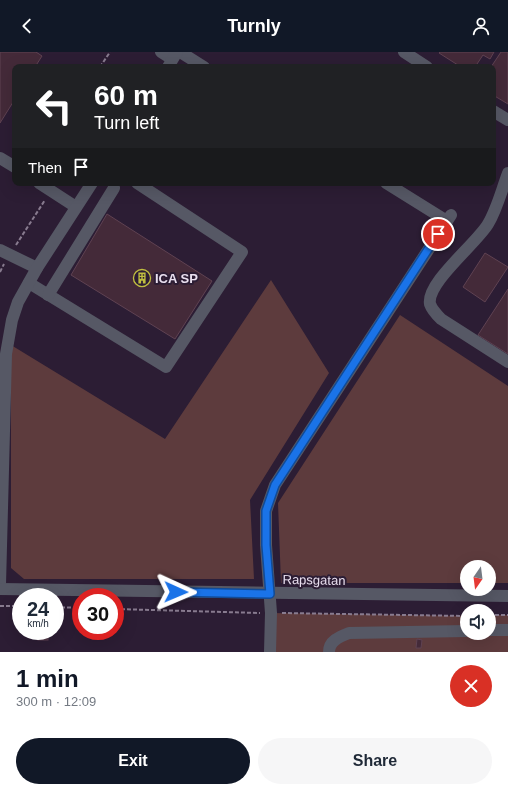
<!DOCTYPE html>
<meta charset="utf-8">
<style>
:root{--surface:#fff;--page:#f6f6f7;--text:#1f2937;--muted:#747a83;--accent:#111827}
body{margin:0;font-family:Arial,sans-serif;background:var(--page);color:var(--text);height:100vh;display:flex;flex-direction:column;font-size:15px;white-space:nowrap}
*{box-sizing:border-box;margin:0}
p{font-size:13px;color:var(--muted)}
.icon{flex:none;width:22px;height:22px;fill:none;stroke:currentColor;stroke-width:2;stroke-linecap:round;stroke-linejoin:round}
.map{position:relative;height:600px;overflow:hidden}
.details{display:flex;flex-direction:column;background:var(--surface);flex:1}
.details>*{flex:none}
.banner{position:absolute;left:12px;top:12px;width:484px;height:122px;border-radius:8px;box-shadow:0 4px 16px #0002;background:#202124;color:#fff;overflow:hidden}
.needle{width:26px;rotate:194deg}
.tools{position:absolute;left:460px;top:508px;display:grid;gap:8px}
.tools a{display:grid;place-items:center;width:36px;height:36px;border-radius:50%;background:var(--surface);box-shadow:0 4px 16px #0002;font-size:20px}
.speed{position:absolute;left:12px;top:536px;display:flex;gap:8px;font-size:20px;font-weight:700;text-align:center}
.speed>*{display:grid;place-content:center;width:52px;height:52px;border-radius:50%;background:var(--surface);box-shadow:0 4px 16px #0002;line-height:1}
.speed small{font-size:10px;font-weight:400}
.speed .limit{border:6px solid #d22;background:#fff;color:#111}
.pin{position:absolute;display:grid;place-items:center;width:34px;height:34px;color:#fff;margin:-17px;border:2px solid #fff;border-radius:50%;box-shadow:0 1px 4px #0007}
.me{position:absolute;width:44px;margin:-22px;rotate:91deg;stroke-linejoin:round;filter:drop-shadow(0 0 3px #0008)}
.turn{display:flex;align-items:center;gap:14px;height:84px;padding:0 16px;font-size:18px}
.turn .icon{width:52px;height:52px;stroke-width:2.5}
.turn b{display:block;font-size:28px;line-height:34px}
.then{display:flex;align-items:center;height:38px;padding:0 16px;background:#0003;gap:8px;font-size:15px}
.round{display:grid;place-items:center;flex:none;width:42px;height:42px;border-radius:21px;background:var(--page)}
.head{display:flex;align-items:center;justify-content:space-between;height:68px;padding:0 16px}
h1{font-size:24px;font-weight:700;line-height:30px;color:var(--accent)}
.action{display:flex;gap:8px;margin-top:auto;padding:8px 16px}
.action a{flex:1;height:46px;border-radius:24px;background:var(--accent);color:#fff;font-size:16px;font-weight:700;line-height:46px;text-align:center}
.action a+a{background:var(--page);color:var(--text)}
header{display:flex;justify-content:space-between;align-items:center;height:52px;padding:0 16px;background:var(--accent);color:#fff;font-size:18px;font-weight:700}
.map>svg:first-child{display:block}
.green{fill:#5d3b3d}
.building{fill:#442a39;stroke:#5f4252}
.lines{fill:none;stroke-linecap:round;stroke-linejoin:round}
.path{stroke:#887b8f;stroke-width:2;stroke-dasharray:4 2;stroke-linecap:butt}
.minor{stroke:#565865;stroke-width:12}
.route-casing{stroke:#114b97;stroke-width:10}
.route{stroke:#1a73e8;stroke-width:7}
.labels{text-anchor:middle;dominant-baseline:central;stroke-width:4;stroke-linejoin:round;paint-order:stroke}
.poi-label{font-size:13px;font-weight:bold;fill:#e9dfef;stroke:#2c1d34;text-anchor:start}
.street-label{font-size:13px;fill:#e9dfef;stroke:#2c1d34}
</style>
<header><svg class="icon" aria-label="back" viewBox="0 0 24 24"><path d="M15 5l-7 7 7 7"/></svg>Turnly<svg class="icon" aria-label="person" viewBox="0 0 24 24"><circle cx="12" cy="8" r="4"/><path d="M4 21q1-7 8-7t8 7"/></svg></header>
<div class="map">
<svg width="508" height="600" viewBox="0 0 508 600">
<rect width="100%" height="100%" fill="#2c1d34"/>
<g class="green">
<path d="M271,228L329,321L250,448L254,527H24L11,516V293L165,387Z"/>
<path d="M400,263L508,334V531H489V515H467V531H281L278,451Z"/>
<path d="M271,561L467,564V581H489V563H508V600H270Z"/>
</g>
<g class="building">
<path d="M0,0H36L42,4L35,15H15V47L0,71Z"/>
<path d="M440,0H494L490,7L483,3L475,15H461L439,1Z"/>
<path d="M501,0H508V52L493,43V15H491Z"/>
<path d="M107,162L212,229L175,287L71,223Z"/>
<path d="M485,201L508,215L485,250L463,235Z"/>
<path d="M508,237V302L478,283Z"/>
<rect x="38" y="580" width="10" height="8"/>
<path d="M417,587L422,588L421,596H416Z"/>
</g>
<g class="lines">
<g class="path">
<path d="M100,15L110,0"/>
<path d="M16,193L45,148"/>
<path d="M0,220L4,212"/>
<path d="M0,554H21"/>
<path d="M18,554V549"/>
<path d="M55,555L81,556"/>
<path d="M115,557L260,561"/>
<path d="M282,561L467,564"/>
<path d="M489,563H508"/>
</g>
<g class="minor">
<path d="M161,0L172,7"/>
<path d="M180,0L204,15"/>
<path d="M404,0L427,15"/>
<path d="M168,15L177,0"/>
<path d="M493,59L508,68"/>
<path d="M0,106L15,115"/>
<path d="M508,121C502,137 497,157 488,172C477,191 426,231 430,252C432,258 437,263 441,267L508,310"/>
<path d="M39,131L76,155"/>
<path d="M386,131L447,169"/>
<path d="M0,198L37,216"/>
<path d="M29,231L166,315L242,200L137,131"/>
<path d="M48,243L114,136"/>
<path d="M0,533L6,302L12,268L18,250L37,216L92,131"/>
<path d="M0,537L508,544"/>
<path d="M489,578H508"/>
<path d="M270,600L271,561L266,493V459L275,433L451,163"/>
<path d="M329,600C329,589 339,585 349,581L467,579"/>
</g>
</g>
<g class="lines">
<g class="route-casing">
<path id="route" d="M176,540L270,542L266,493V459L275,433L438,182"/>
</g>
<use href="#route" class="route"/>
</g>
<defs>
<g id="building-ring" transform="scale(0.9)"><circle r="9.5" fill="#2c1d34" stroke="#c0be40" stroke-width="1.5"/><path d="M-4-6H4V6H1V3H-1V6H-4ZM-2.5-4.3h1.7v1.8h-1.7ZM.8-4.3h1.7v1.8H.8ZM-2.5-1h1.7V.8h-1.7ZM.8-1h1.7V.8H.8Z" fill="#c0be40"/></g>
</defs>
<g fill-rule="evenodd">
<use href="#building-ring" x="142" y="226"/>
</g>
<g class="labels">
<g class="poi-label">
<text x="155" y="226">ICA SP</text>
</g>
<g class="street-label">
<text transform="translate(314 528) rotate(1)">Rapsgatan</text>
</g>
</g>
</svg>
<div class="tools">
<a><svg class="needle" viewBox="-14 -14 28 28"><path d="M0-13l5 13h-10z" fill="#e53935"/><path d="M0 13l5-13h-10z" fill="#747a83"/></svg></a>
<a><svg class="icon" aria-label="sound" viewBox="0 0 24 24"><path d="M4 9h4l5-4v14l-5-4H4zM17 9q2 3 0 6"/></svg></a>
</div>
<div class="speed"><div>24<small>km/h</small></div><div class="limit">30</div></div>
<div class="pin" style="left:438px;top:182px;background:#d93025"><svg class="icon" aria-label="arrive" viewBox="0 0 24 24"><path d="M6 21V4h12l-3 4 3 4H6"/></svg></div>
<svg class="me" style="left:176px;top:540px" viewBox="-20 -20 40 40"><path d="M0-17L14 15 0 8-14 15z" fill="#1a73e8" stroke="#fff" stroke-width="4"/></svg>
<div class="banner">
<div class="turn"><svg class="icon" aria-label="left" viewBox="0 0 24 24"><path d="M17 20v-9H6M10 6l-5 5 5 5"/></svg><div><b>60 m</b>Turn left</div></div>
<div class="then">Then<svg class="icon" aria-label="arrive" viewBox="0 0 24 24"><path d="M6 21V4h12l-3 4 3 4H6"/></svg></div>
</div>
</div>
<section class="details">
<div class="head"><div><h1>1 min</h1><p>300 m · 12:09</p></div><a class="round" style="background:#d93025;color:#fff"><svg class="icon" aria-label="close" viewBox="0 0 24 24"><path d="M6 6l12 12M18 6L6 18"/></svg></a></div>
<div class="action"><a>Exit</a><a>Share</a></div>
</section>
